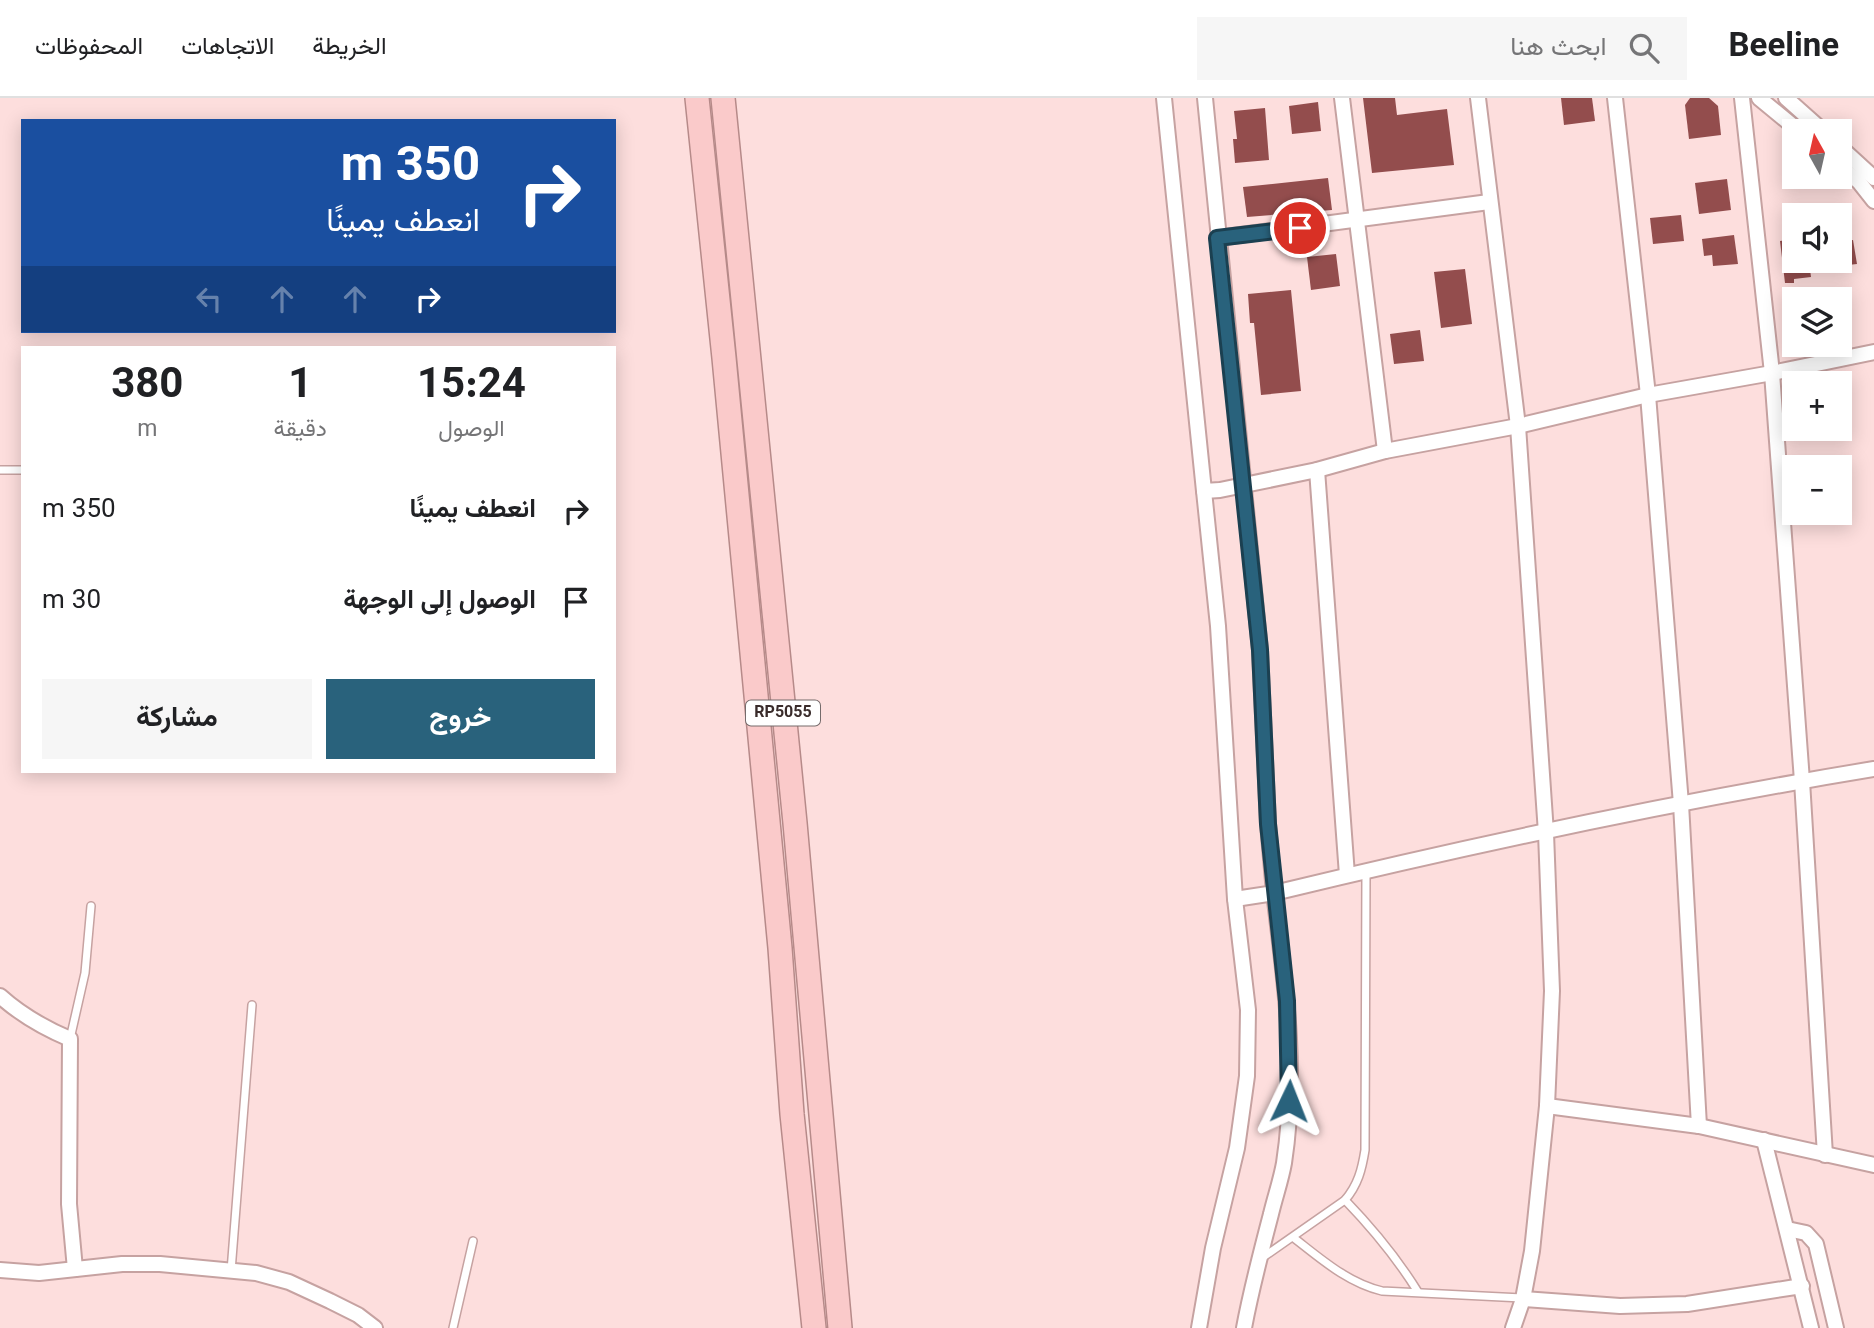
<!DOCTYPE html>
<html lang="ar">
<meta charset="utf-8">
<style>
:root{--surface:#fff;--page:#f6f6f6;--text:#202124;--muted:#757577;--line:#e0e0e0;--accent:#29627c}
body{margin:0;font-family:Georgia,Vazirmatn,serif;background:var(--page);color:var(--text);direction:rtl;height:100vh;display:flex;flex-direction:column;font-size:26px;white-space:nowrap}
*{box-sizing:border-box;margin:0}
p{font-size:23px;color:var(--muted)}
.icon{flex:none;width:38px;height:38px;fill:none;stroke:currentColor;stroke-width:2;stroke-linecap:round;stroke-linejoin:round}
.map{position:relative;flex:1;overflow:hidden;direction:ltr}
.details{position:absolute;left:21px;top:248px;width:595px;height:427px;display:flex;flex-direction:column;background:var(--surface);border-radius:0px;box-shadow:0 4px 18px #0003;direction:rtl}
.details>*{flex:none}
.guide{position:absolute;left:21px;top:21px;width:595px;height:214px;border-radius:0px;box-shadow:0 4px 18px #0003;direction:rtl;background:#1a4fa0;color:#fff;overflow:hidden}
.needle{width:46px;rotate:352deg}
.tools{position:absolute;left:1782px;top:21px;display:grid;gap:14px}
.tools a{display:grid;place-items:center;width:70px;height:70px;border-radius:0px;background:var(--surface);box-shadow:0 4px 18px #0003;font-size:35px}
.pin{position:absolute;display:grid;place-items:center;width:60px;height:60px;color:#fff;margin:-30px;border:4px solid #fff;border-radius:50%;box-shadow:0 2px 7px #0007}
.me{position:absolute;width:77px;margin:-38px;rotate:2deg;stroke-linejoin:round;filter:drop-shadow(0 0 5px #0008)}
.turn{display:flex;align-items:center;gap:24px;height:147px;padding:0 21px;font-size:32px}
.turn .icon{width:91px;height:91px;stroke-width:2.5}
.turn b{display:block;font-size:49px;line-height:60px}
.lanes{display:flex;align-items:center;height:66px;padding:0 21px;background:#0003;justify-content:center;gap:35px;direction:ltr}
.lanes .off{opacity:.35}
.eta{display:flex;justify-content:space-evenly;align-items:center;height:119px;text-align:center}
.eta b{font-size:42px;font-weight:700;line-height:49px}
.primary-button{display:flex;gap:14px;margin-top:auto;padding:14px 21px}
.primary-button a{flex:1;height:80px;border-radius:0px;background:var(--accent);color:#fff;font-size:28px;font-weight:700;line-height:80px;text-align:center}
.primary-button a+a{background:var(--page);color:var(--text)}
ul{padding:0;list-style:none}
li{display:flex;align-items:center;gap:21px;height:91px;padding:0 21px}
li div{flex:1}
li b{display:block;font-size:26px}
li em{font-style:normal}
header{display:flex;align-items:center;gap:42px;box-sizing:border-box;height:98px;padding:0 35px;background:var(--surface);border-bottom:2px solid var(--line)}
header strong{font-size:33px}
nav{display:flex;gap:38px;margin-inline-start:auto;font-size:24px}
.search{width:490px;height:63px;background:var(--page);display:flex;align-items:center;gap:18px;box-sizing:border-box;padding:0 24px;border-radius:0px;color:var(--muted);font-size:26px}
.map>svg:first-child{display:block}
.building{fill:#934d4d}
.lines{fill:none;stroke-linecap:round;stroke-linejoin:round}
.service-casing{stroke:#c6a2a1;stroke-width:10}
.minor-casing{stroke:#c6a2a1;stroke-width:18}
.trunk-casing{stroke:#b68a89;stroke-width:26}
.service{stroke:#fff;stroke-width:7}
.minor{stroke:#fff;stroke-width:14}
.trunk{stroke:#facaca;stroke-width:23}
.route-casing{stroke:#1b4051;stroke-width:18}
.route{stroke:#29627c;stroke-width:12}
.labels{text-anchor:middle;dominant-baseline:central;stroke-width:7;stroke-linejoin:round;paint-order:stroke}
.shield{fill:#fff;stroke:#756b6b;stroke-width:2}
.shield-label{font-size:16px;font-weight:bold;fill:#3a2c2b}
</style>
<header>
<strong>Beeline</strong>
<div class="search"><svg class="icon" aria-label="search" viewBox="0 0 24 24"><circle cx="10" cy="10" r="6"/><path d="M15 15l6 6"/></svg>ابحث هنا</div>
<nav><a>الخريطة</a><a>الاتجاهات</a><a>المحفوظات</a></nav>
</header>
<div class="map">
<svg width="1874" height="1230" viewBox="0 0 1874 1230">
<rect width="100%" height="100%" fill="#fddedd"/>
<g class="building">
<path d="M1363,0H1395L1397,17L1447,11L1454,67L1372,75Z"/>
<path d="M1561,0H1592L1595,23L1564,27Z"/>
<path d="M1690,0H1709L1718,8L1721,37L1689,41L1685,7Z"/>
<path d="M1318,4L1321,33L1292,36L1289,8Z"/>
<path d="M1265,10L1269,62L1235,65L1233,41H1237L1234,13Z"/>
<path d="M1328,80L1332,112L1247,119L1243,89Z"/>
<path d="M1727,81L1731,112L1699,116L1695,85Z"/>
<path d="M1681,117L1684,143L1653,146L1650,120Z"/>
<path d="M1734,137L1738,166L1713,168L1712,157L1704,158L1702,141Z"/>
<path d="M1794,141V163H1809L1811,179L1794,181V185H1785L1780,143Z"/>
<path d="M1853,142L1857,166L1839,168V144Z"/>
<path d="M1336,156L1340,188L1311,192L1307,159Z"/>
<path d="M1465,171L1472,226L1441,230L1434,174Z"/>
<path d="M1291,192L1301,293L1261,297L1254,225H1250L1248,196Z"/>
<path d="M1420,232L1424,263L1394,266L1390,236Z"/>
</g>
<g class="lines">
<g class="service-casing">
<g id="service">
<path d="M0,372H23"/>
<path d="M70,941L85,875L91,808"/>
<path d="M1345,1102C1373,1131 1397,1160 1418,1194"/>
<path d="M1294,1140C1321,1161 1348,1185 1382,1193L1522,1200"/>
<path d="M1262,1160L1345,1102C1358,1087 1362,1071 1365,1052L1366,773"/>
<path d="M231,1173L252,907"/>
<path d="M453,1230L473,1143"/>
</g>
</g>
<g class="minor-casing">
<g id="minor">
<path d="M1164,0L1204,393L1220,392L1317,372L1385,353L1518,328L1648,297L1772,275L1874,254"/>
<path d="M1205,0L1260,552L1268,726L1274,795C1472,747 1673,704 1874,671"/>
<path d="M1342,0L1385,353"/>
<path d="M1478,0L1518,328L1546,735L1552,893L1547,1008L1532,1153L1523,1201L1513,1230"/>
<path d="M1615,0L1648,297L1681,706L1699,1028"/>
<path d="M1742,0L1772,275L1802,683L1825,1057"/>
<path d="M1759,0L1799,33"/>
<path d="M1786,0L1823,33"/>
<path d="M1839,48L1874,80"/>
<path d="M1839,67L1859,84L1874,103"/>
<path d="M1217,140L1489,104"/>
<path d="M1317,372L1347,777"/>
<path d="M1204,393L1218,528L1235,801"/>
<path d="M0,898C21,917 44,930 70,941L69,1106L75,1171"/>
<path d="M1547,1008L1699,1028L1874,1067"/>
<path d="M1764,1042L1811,1230"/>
<path d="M1787,1131L1806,1135L1816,1146L1836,1230"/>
<path d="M0,1172L39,1175L122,1166H160L256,1175L289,1184L330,1203L358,1217L375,1230"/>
<path d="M1523,1201L1620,1208L1687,1206L1802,1188"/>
<path d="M1199,1230L1213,1150L1237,1050L1247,978L1248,912L1235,801L1274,795C1285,884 1298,975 1284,1065C1281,1082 1275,1099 1271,1116C1261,1154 1251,1192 1244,1230"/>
</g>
</g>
<g class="trunk-casing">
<g id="trunk">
<path d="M697,0L724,260L780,850L792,1016L814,1230"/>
<path d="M723,0L795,725L840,1230"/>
</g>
</g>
<use href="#service" class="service"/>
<use href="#minor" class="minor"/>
<use href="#trunk" class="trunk"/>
</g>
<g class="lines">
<g class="route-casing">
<path id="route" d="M1289,1003L1287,903L1268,726L1260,552L1217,140L1300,130"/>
</g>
<use href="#route" class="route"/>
</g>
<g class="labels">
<rect class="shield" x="746" y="602.5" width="74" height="25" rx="5"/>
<g class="shield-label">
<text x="783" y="615">RP5055</text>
</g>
</g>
</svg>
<div class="tools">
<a><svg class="needle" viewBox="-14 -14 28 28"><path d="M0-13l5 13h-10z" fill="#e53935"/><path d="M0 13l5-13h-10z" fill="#757577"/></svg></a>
<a><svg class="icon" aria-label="sound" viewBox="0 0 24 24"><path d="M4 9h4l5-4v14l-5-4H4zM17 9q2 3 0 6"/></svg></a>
<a><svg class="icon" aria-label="layers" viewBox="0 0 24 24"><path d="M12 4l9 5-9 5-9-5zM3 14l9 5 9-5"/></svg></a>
<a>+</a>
<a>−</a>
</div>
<div class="pin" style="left:1300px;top:130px;background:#d93025"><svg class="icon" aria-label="arrive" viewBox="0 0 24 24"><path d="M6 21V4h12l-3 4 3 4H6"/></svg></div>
<svg class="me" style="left:1289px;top:1003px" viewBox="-20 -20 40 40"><path d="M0-17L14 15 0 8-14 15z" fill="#29627c" stroke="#fff" stroke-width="4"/></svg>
<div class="guide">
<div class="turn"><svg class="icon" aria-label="right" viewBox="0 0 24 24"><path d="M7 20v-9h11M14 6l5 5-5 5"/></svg><div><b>350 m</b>انعطف يمينًا</div></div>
<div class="lanes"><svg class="icon off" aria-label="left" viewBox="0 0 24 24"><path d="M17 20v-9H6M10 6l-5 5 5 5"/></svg><svg class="icon off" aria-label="ahead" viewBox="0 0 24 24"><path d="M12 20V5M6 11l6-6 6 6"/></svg><svg class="icon off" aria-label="ahead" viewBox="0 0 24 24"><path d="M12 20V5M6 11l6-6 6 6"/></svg><svg class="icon" aria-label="right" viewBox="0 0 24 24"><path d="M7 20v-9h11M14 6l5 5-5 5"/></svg></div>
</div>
<section class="details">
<div class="eta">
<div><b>15:24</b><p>الوصول</p></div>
<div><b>1</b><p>دقيقة</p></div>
<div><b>380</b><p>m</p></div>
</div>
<ul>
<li><svg class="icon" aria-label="right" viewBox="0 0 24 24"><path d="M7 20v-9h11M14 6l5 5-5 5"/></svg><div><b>انعطف يمينًا</b></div><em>350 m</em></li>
<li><svg class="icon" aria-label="arrive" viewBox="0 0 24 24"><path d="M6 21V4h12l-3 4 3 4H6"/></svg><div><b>الوصول إلى الوجهة</b></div><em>30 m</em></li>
</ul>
<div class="primary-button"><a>خروج</a><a>مشاركة</a></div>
</section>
</div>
